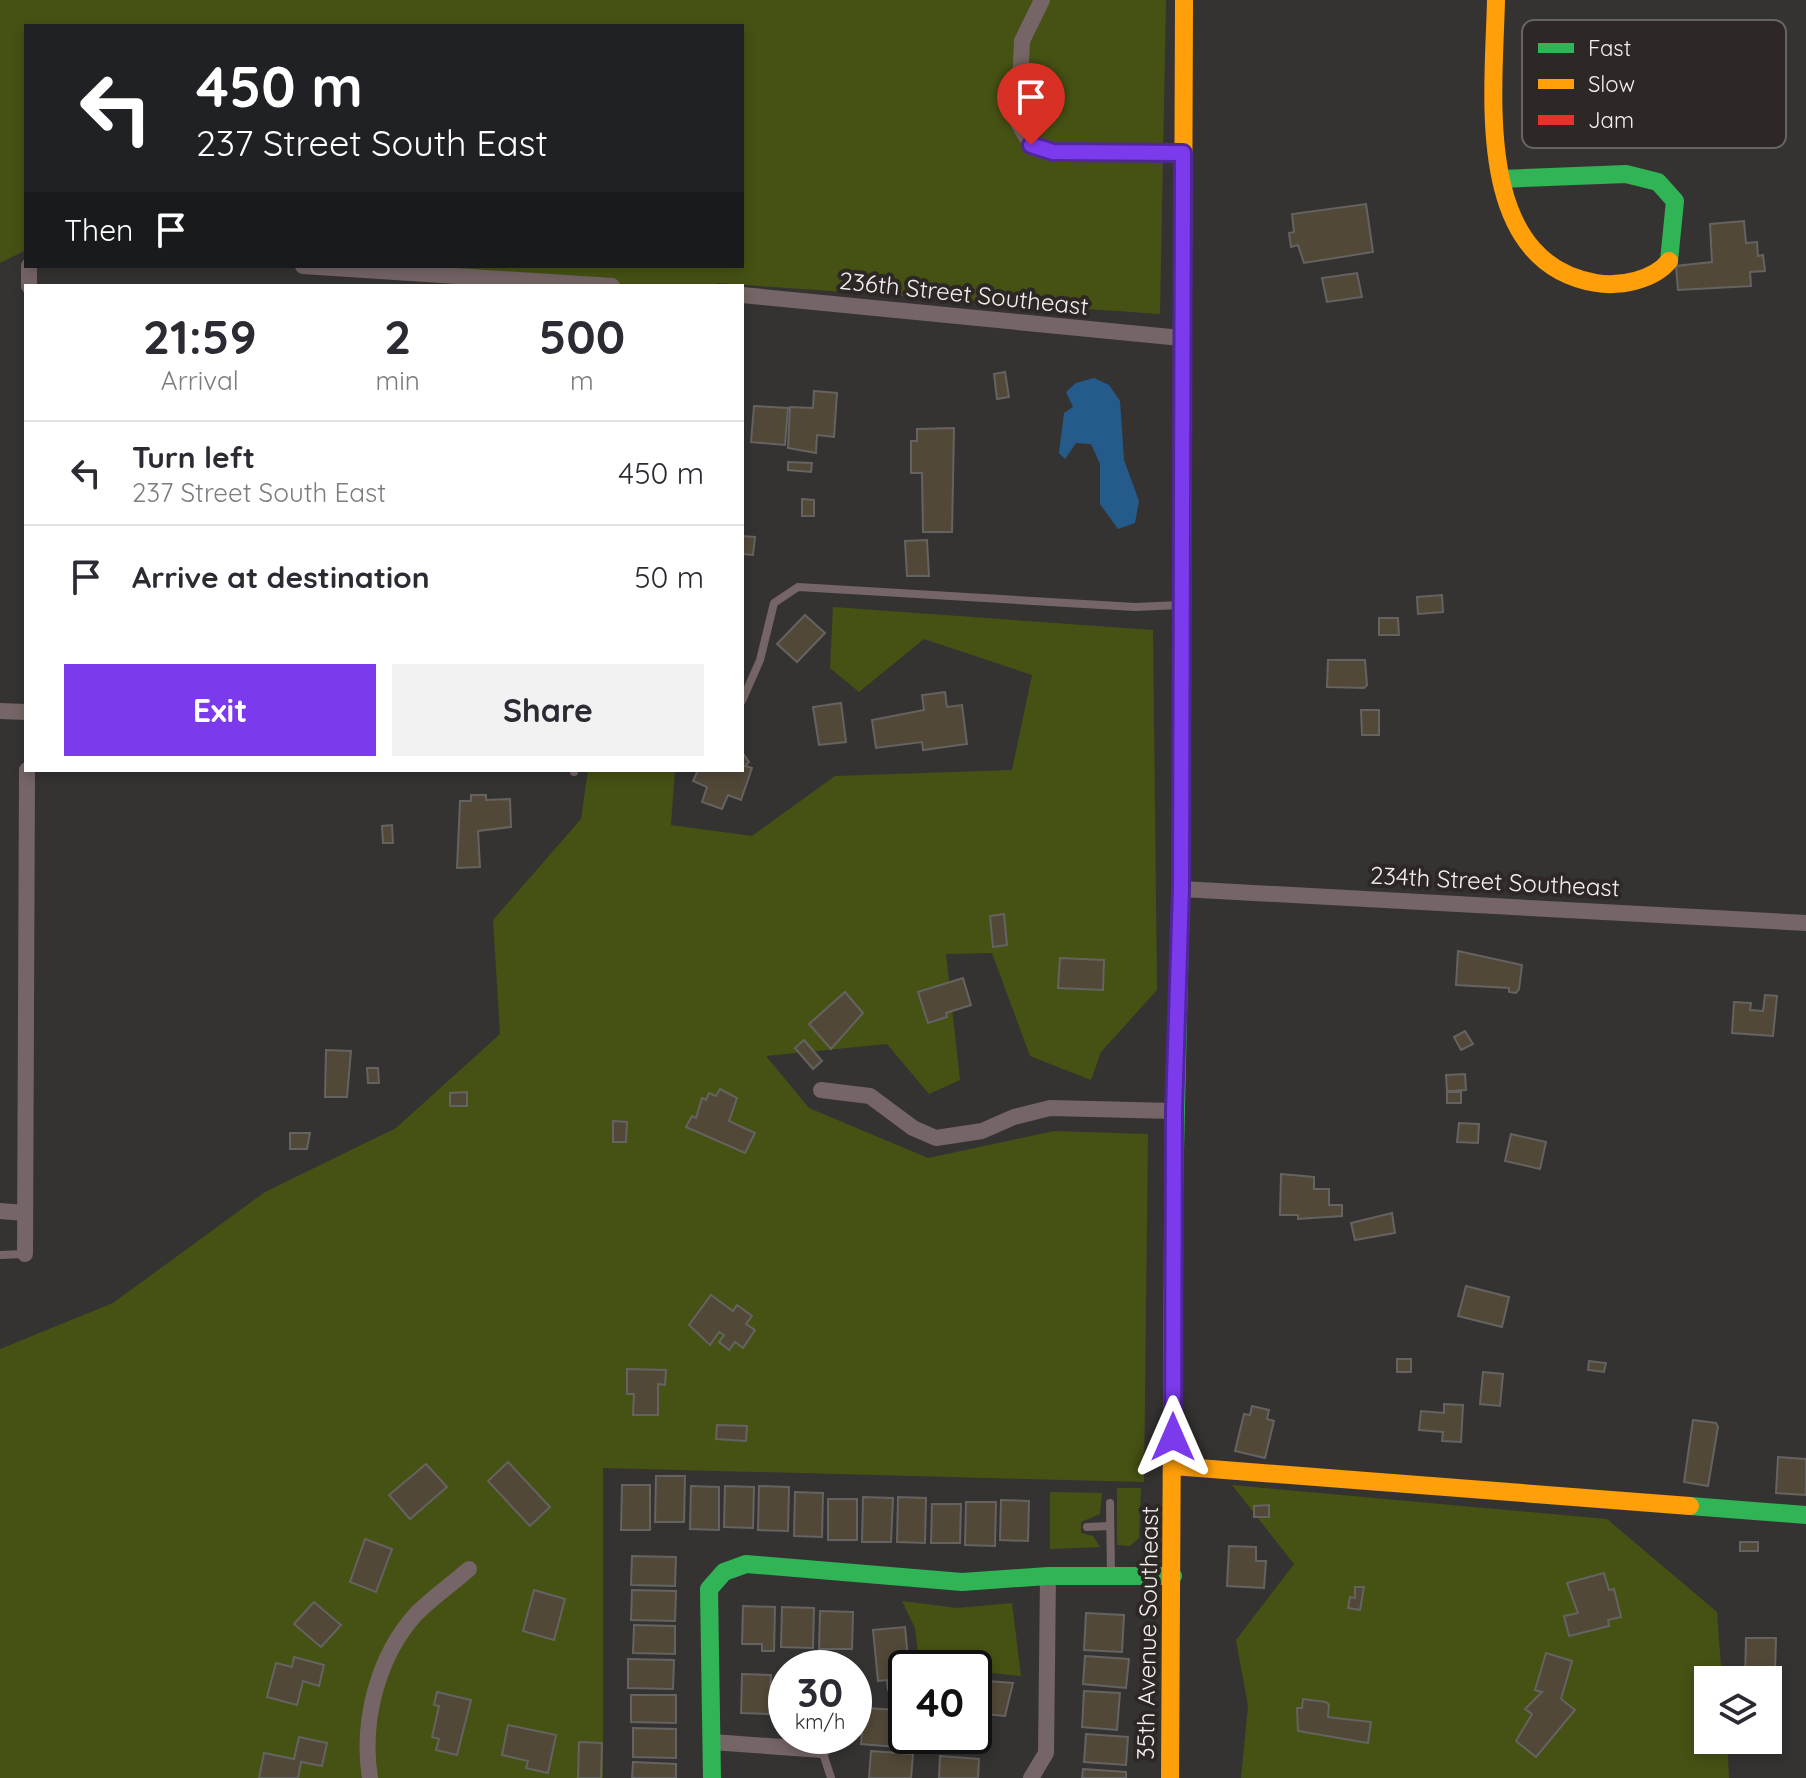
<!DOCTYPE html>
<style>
:root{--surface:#fff;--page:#f2f2f3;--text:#2b2b33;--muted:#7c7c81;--line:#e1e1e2;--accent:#7c3aed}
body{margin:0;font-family:Quicksand,sans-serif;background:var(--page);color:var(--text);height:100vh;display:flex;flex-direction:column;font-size:30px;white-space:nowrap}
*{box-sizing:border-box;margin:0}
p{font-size:26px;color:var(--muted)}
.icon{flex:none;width:44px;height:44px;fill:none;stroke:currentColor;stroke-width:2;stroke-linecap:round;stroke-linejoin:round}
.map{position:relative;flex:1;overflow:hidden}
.sheet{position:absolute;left:24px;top:284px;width:720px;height:488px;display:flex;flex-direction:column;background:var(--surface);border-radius:0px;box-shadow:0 4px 12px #0003}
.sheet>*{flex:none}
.banner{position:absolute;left:24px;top:24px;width:720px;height:244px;border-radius:0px;box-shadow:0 4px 12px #0003;background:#202124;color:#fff;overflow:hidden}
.controls{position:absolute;left:1694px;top:1666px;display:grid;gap:16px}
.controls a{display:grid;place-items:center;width:88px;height:88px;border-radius:0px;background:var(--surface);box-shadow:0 4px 12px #0003;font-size:40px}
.speed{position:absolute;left:768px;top:1650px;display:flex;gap:16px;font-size:40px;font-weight:700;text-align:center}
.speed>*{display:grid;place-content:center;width:104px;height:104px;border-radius:50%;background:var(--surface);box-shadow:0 4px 12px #0003;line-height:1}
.speed small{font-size:20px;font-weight:400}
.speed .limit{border:4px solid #111;border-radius:12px;background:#fff;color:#111}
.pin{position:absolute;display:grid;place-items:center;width:68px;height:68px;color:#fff;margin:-82px -34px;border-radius:50% 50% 50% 0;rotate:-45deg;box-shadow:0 0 8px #0007}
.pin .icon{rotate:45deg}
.me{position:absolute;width:88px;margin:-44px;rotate:0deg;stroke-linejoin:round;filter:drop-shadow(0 0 6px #0008)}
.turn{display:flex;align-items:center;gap:28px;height:168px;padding:0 40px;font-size:36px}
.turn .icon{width:104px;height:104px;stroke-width:2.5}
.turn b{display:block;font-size:56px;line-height:68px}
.then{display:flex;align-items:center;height:76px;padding:0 40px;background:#0003;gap:16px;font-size:30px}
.eta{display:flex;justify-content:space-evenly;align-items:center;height:136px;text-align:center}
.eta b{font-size:48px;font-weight:800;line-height:56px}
.button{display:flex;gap:16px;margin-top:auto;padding:16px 40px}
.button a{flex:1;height:92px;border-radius:0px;background:var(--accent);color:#fff;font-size:32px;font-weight:800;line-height:92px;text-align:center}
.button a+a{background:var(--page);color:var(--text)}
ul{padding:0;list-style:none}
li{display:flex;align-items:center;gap:24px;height:104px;padding:0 40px;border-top:2px solid var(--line)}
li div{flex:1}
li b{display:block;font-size:30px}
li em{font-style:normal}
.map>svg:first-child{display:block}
.green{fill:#465214}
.water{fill:#255b8a}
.building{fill:#524838;stroke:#646361;stroke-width:2}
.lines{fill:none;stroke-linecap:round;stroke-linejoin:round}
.lane{stroke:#766567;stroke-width:8}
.street{stroke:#766567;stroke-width:16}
.fast{stroke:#30b455;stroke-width:18}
.slow{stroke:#ff9f0a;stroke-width:18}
.jam{stroke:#e5322d;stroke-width:18}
.route-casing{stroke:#51269a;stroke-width:20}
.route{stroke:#7c3aed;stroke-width:14}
.labels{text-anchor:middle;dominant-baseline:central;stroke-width:8;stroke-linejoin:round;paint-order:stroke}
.street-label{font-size:24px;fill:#f3f0ee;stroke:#2d2826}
.key{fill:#2d2826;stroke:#686462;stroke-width:2}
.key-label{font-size:22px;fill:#f3f0ee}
</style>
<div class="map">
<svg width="1806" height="1778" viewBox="0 0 1806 1778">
<rect width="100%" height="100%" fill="#353331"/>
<g class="green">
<path d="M0,0H1166L1160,314L717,283V286H612L303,266H742V26H26V250L0,263Z"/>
<path d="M833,607L1153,630L1157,990L1101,1052L1091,1080L1030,1056L992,953L946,954L960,1080L929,1094L887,1044L766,1056L809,1108L928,1158L1054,1131L1148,1134L1144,1482L603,1468V1778H0V1349L113,1303L265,1192L396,1128L500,1034L493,920L581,819L588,770H675L671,825L752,836L835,776L1012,770L1032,675L924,639L859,692L830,668Z"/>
<path d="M1232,1485L1607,1519L1717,1612L1722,1680H1708V1740H1727L1729,1778H1241L1248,1706L1236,1640L1294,1564Z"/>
<path d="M1117,1488H1141L1139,1538L1130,1546L1117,1545Z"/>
<path d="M1050,1492L1102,1493L1100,1514L1081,1522V1533L1093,1536L1100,1547L1050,1549Z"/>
<path d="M902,1601L957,1608L1012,1603L1021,1676L974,1671V1668H920L915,1628Z"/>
</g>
<path class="water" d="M1094,378L1109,385L1120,401L1124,460L1139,501L1135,523L1118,529L1100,504V464L1091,444L1076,443L1065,459L1059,453L1064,413L1073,407L1066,392L1076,383Z"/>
<g class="building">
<path d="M1366,204L1373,252L1304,263L1298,245L1291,247L1289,233L1294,232L1292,214Z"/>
<path d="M1744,221L1746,243L1757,242L1758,256L1763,255L1765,271L1750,272L1751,286L1678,290L1676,266L1712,262L1710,224Z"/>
<path d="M1357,273L1362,297L1327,302L1322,278Z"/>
<path d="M1005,372L1009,397L997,399L994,374Z"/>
<path d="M814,391L837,393L834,437L817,435L816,453L788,448L790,407L813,408Z"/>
<path d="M754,406L788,408L785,445L751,442Z"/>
<path d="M954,428L952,532H923L922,473H911V441H917V429Z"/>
<path d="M788,462L812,463L811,472L788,470Z"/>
<path d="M802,499L814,500V516H802Z"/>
<path d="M742,536L755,537L753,555L742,554Z"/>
<path d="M927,540L929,576H907L905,541Z"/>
<path d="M1442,595L1443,612L1418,614L1417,597Z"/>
<path d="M805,615L825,633L797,662L777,644Z"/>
<path d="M1379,618H1398L1399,635H1379Z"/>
<path d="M1328,660H1365L1367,685L1364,688L1327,687Z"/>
<path d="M945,692L947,707L962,705L967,744L923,750L922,742L876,748L872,720L924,710L922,695Z"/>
<path d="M841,703L846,742L819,745L813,707Z"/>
<path d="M1361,710H1379V735H1362Z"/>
<path d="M742,752L749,762L745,766L752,768L741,800L728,795L722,809L702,802L707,787L693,781L698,770H742Z"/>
<path d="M471,795H486V800L510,799L511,827L478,831L480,867L457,868L460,801H471Z"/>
<path d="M392,825L393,843H383L382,826Z"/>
<path d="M1004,914L1007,945L993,947L990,916Z"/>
<path d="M1458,951L1522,965L1519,989L1516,993L1509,992V988L1456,985Z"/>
<path d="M1060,958L1104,960L1103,990L1058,988Z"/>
<path d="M963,978L971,1005L946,1013L947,1017L928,1023L918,992Z"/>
<path d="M845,992L863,1013L831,1049L809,1024Z"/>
<path d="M1765,995L1777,996L1773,1036L1732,1033L1734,1002L1751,1003L1750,1010L1763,1011Z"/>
<path d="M1465,1031L1473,1044L1461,1050L1454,1037Z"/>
<path d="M804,1040L822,1061L813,1069L795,1048Z"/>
<path d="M326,1050L351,1051L347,1097H325Z"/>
<path d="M367,1068H378L379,1083H368Z"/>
<path d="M1465,1074L1466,1090L1447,1091L1446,1075Z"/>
<path d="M720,1089L737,1098L729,1121L755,1133L745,1153L686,1127L692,1116L696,1118L702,1098L706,1100L709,1093L716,1096Z"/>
<path d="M467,1092V1106H450V1093Z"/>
<rect x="1447" y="1092" width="14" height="11"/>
<path d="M613,1121L627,1122L626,1142H613Z"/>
<path d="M1459,1123L1479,1124L1478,1143L1457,1142Z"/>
<path d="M290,1133H310L307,1149H290Z"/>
<path d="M1511,1134L1546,1142L1540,1169L1505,1161Z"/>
<path d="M1281,1174L1314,1177V1189H1329V1205H1342V1216L1298,1219V1215H1280Z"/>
<path d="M1392,1213L1395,1233L1355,1240L1351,1223Z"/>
<path d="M1466,1286L1509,1297L1502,1327L1458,1316Z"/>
<path d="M711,1295L733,1311L737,1305L752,1316L746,1324L755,1330L743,1348L735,1342L729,1350L719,1342L724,1335L719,1332L710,1345L689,1325Z"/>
<rect x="1397" y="1359" width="14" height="13"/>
<path d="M1589,1361L1606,1363L1604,1372L1588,1370Z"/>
<path d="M627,1369L666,1370L665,1385L658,1384V1415H633L634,1394H627Z"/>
<path d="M1483,1372L1503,1374L1500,1406L1480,1404Z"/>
<path d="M1444,1404L1463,1405L1461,1442L1442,1441L1443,1432L1419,1430L1421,1411L1444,1413Z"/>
<path d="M1252,1406L1269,1410L1267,1419L1274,1421L1265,1458L1235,1451L1244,1414L1250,1415Z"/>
<path d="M1693,1420L1716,1423L1718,1427L1708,1486L1684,1482Z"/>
<path d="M717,1425L747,1426L746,1441L716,1439Z"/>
<path d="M1778,1457L1806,1459V1495L1776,1493Z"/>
<path d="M508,1462L550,1507L530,1526L488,1481Z"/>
<path d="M426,1464L447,1487L410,1519L389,1495Z"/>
<path d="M656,1476H685L684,1522H655Z"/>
<path d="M622,1485H650V1530H621Z"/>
<path d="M691,1486L719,1487V1530L690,1529Z"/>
<path d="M725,1486L754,1487L753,1528L724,1527Z"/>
<path d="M759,1486L789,1487L788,1531L758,1530Z"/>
<path d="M795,1492L823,1493L822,1537L794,1536Z"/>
<path d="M863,1497L893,1498L891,1542H862Z"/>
<path d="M898,1497L926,1498L925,1543L897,1542Z"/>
<rect x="828" y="1499" width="29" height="41"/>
<path d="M1001,1500L1029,1501L1028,1541L1000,1540Z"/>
<path d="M966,1502H996L995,1546L965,1545Z"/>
<path d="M932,1504H961L960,1543H931Z"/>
<path d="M1269,1505V1517H1254V1506Z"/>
<path d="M365,1539L392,1549L376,1592L350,1582Z"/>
<rect x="1740" y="1542" width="18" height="9"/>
<path d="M1229,1546L1256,1547V1561H1266L1264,1588L1227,1586Z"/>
<path d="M632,1556L676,1557L675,1586L631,1585Z"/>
<path d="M1604,1573L1609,1590L1614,1589L1621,1617L1608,1620L1609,1626L1569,1636L1564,1616L1578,1613L1567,1583Z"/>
<path d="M1355,1587H1364L1360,1610L1348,1608L1350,1597L1355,1598Z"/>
<path d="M534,1590L565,1599L554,1640L523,1631Z"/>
<path d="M632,1590L676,1591L675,1621L631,1620Z"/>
<path d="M314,1602L341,1625L321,1647L294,1624Z"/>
<path d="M743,1606L775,1607L774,1651H762V1644H742Z"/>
<path d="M782,1607L814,1608L813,1648L781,1647Z"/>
<path d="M820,1611L853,1612L852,1649H819Z"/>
<path d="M1086,1613L1124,1615L1122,1652L1084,1650Z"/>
<path d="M634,1625L675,1626V1654L633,1653Z"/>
<path d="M905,1627L909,1668H906V1688L888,1690L887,1680L878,1681L873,1630Z"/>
<path d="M1746,1638H1776L1774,1708H1768V1680H1745Z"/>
<path d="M1546,1653L1572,1661L1561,1699L1575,1710L1536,1757L1516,1741L1532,1714L1525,1709L1542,1692L1535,1690Z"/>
<path d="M1085,1656L1129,1659L1126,1688L1083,1684Z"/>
<path d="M294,1657L324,1665L319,1686L303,1681L297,1705L267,1697L276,1663L292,1667Z"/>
<path d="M628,1659L674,1660L673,1689L628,1688Z"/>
<path d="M742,1674L771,1675L769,1714L741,1713Z"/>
<rect x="776" y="1679" width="10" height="36"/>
<path d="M974,1680L1013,1683L1005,1716L974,1713Z"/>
<path d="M1084,1691L1120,1693L1117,1730L1082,1727Z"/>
<path d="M437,1692L471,1700L457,1755L436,1750L439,1739L432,1737L439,1706L434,1705Z"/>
<path d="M631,1695H676V1723L631,1722Z"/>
<path d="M1303,1699L1326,1702L1329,1705L1328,1717L1371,1722L1368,1743L1298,1731L1297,1708H1302Z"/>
<path d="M864,1708L899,1710L896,1747L861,1744Z"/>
<path d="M974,1719L984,1720L982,1752L943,1750L944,1736H974Z"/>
<path d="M1768,1722L1779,1723L1775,1749L1757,1747L1758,1740H1768Z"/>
<path d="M508,1725L556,1735L548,1773L526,1768L528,1761L502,1755Z"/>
<path d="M633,1728L676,1729V1758L633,1757Z"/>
<path d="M1086,1734L1128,1737L1126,1765L1084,1762Z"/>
<path d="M299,1737L327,1743L322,1766L301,1762L298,1778H259L264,1753L294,1759Z"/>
<path d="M579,1742L602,1743L601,1778H578Z"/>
<path d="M871,1751L913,1754L911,1778H869Z"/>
<path d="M940,1756L979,1759L978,1778H939Z"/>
<path d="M633,1762L676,1764V1778H632Z"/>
<path d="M1083,1769L1126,1772V1778H1082Z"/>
</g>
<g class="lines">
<g class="lane">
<path d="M742,701L760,660L774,603L798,587L1135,607L1180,605"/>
<path d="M574,772V770"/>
<path d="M0,1255L25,1254"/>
<path d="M1110,1503L1111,1575"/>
<path d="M1087,1527L1110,1526"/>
<path d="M822,1750L831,1778"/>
</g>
<g class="street">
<path d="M1042,0L1022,41L1018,123L1031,145L1053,152L1183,153"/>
<path d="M303,266L612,286"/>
<path d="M29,286V266"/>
<path d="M742,295L1181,338"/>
<path d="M0,711L26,712"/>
<path d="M1181,889L1806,923"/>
<path d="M821,1090L870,1096L913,1128L936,1138L982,1131L1014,1117L1050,1108L1174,1111"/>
<path d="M0,1211L25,1213"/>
<path d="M25,1254L27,770"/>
<path d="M712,1742L822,1750"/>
<path d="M370,1778C361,1723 377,1657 416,1614C432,1598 452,1584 469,1569"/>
<path d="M1031,1778L1046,1753L1048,1576"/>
</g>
<g class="fast">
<path d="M1502,179L1626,174L1658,182L1675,201L1669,261"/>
<path d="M1173,1237L1181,889L1182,625"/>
<path d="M1690,1506L1806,1515"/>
<path d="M712,1778L709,1589L724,1572L746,1564L962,1582L1048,1576H1173"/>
</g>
<g class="slow">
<path d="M1496,0C1494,93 1472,262 1596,283C1620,287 1654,280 1669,261"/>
<path d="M1183,277L1184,0"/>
<path d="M1173,1466L1690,1506"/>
<path d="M1170,1778L1173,1237"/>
</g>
<path class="jam" d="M1182,625L1183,277"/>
</g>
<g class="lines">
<g class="route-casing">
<path id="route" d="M1031,145L1053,152L1183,153L1181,889L1174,1111L1173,1437"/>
</g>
<use href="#route" class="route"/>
</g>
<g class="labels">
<g class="street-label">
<text transform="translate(964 293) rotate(6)">236th Street Southeast</text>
<text transform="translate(1495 881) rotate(3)">234th Street Southeast</text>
<text transform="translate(1147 1633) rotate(-89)">35th Avenue Southeast</text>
</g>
</g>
<rect x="1522" y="20" width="264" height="128" rx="12" class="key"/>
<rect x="1538" y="43" width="36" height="10" fill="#30b455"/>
<rect x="1538" y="79" width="36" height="10" fill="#ff9f0a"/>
<rect x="1538" y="115" width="36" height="10" fill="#e5322d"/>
<g class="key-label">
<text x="1588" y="56">Fast</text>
<text x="1588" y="92">Slow</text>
<text x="1588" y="128">Jam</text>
</g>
</svg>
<div class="controls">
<a><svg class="icon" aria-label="layers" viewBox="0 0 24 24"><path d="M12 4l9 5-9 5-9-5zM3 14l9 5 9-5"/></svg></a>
</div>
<div class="speed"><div>30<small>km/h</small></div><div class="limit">40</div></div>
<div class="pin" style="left:1031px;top:145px;background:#d93025"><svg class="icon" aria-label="arrive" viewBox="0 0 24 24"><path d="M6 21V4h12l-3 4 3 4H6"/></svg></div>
<svg class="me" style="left:1173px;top:1437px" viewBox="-20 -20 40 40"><path d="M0-17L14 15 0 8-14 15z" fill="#7c3aed" stroke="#fff" stroke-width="4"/></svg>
<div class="banner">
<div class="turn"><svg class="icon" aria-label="left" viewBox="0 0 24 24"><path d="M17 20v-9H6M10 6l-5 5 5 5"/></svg><div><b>450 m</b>237 Street South East</div></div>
<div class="then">Then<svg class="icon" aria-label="arrive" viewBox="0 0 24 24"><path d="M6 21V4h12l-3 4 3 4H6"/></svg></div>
</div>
<section class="sheet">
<div class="eta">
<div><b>21:59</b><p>Arrival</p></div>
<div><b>2</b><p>min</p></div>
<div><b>500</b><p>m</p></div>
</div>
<ul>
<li><svg class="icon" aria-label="left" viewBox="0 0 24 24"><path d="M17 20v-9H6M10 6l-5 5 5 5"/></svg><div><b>Turn left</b><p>237 Street South East</p></div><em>450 m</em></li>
<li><svg class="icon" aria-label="arrive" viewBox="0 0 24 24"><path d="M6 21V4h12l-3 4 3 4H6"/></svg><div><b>Arrive at destination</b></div><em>50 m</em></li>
</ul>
<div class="button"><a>Exit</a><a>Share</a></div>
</section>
</div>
